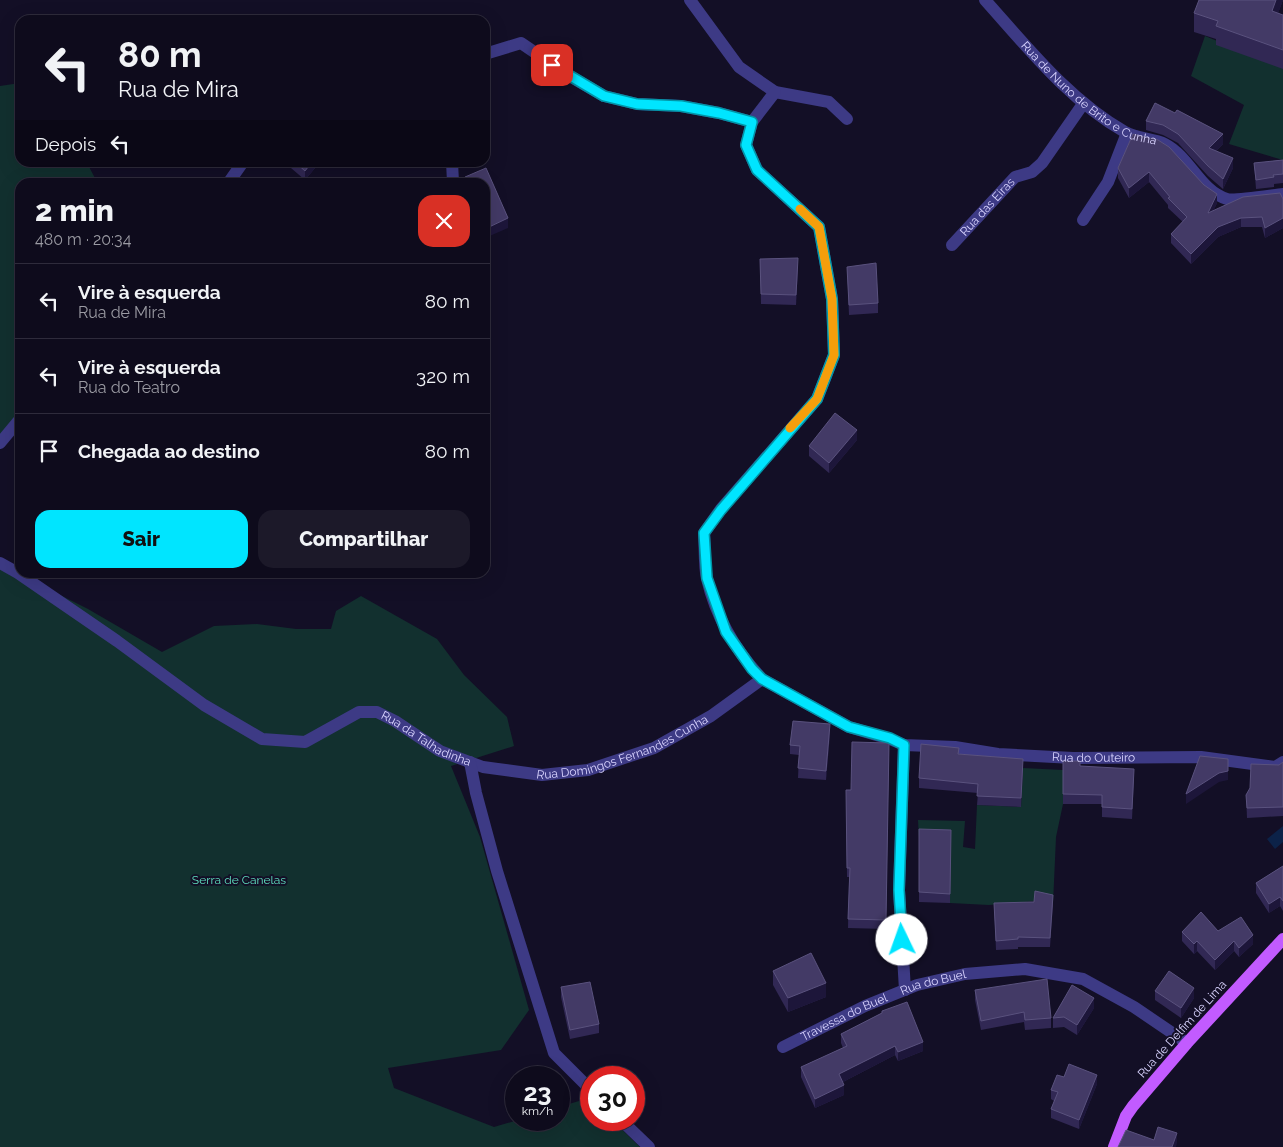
<!DOCTYPE html>
<html lang="pt">
<meta charset="utf-8">
<style>
:root{--surface:#0e0b1c;--page:#1c1929;--text:#f1f3f6;--muted:#9b9ba3;--line:#2e2b3b;--accent:#00e5ff}
body{margin:0;font-family:Raleway,sans-serif;background:var(--page);color:var(--text);height:100vh;display:flex;flex-direction:column;font-size:19px;white-space:nowrap}
*{box-sizing:border-box;margin:0}
p{font-size:16px;color:var(--muted)}
.icon{flex:none;width:28px;height:28px;fill:none;stroke:currentColor;stroke-width:2;stroke-linecap:round;stroke-linejoin:round}
.map{position:relative;flex:1;overflow:hidden}
.panel{position:absolute;left:15px;top:178px;width:475px;height:400px;display:flex;flex-direction:column;background:var(--surface);border-radius:15px;box-shadow:0 5px 20px #0002,0 0 0 1px var(--line)}
.panel>*{flex:none}
.hud{position:absolute;left:15px;top:15px;width:475px;height:152px;border-radius:15px;box-shadow:0 5px 20px #0002,0 0 0 1px var(--line);background:#0e0b1c;color:var(--text);overflow:hidden}
.speed{position:absolute;left:505px;top:1066px;display:flex;gap:10px;font-size:25px;font-weight:700;text-align:center}
.speed>*{display:grid;place-content:center;width:65px;height:65px;border-radius:50%;background:var(--surface);box-shadow:0 5px 20px #0002,0 0 0 1px var(--line);line-height:1}
.speed small{font-size:12px;font-weight:400}
.speed .limit{border:8px solid #d22;background:#fff;color:#111}
.pin{position:absolute;display:grid;place-items:center;width:42px;height:42px;color:#fff;margin:-21px;border-radius:10px;box-shadow:0 2px 8px #0006}
.me{position:absolute;width:55px;margin:-28px;rotate:357deg;stroke-linejoin:round;filter:drop-shadow(0 0 4px #0008)}
.turn{display:flex;align-items:center;gap:18px;height:105px;padding:0 20px;font-size:22px}
.turn .icon{width:65px;height:65px;stroke-width:2.5}
.turn b{display:block;font-size:35px;line-height:42px}
.then{display:flex;align-items:center;height:48px;padding:0 20px;background:#0003;gap:10px;font-size:19px}
.round{display:grid;place-items:center;flex:none;width:52px;height:52px;border-radius:15px;background:var(--page)}
.summary{display:flex;align-items:center;justify-content:space-between;height:85px;padding:0 20px}
h1{font-size:30px;font-weight:800;line-height:38px}
.primary-button{display:flex;gap:10px;margin-top:auto;padding:10px 20px}
.primary-button a{flex:1;height:58px;border-radius:15px;background:var(--accent);color:#111;font-size:20px;font-weight:800;line-height:58px;text-align:center}
.primary-button a+a{background:var(--page);color:var(--text)}
ul{padding:0;list-style:none}
li{display:flex;align-items:center;gap:15px;height:75px;padding:0 20px;border-top:1px solid var(--line)}
li div{flex:1}
li b{display:block;font-size:19px}
li em{font-style:normal}
.map>svg:first-child{display:block}
.green{fill:#12302f}
.water{fill:#0c2248}
.lines{fill:none;stroke-linecap:round;stroke-linejoin:round}
.minor{stroke:#3d3a85;stroke-width:12}
.major{stroke:#c25bff;stroke-width:12}
.wall{fill:#312854}
.shaded-wall{fill:#1d163a}
.building{fill:#433a66;stroke:#5a527e}
.route-casing{stroke:#0095a6;stroke-width:12}
.route{stroke:#00e5ff;stroke-width:9}
.slow{stroke:#f59e0b;stroke-width:9}
.labels{text-anchor:middle;dominant-baseline:central;stroke-width:4;stroke-linejoin:round;paint-order:stroke}
.street-label{font-size:12px;fill:#d9d4ff;stroke:#130f26}
.park-label{font-size:12px;fill:#5fe0c0;stroke:#130f26}
</style>
<div class="map">
<svg width="1283" height="1147" viewBox="0 0 1283 1147">
<rect width="100%" height="100%" fill="#130f26"/>
<g class="green">
<path d="M1205,36L1283,68V160L1229,144L1244,105L1191,76Z"/>
<path d="M20,83V162L87,163L97,182H20V419L0,448V86Z"/>
<path d="M0,561L28,579L88,609L162,652L214,626L257,624L296,629H331L336,611L361,596L437,639L464,675L507,717L514,746L451,766L480,837L529,1010L501,1050L388,1068L394,1088L494,1127L518,1120H559V1107L589,1098L591,1100V1120H612L640,1147H0Z"/>
<path d="M1023,768L1063,770V804L1056,837L1053,904L1035,901L989,905L950,903V881L919,839L918,820L965,821L963,847L975,849L977,805L1021,807Z"/>
</g>
<path class="water" d="M1283,826V842L1275,849L1267,839Z"/>
<g class="lines">
<g class="minor">
<path d="M690,0L739,67L775,92L829,102L847,119"/>
<path id="s1" d="M985,0C1028,48 1069,100 1125,132C1137,139 1153,138 1165,144C1190,157 1200,191 1227,199C1234,201 1273,195 1283,194"/>
<path d="M485,54L521,43L568,75L604,96L637,104L681,106L719,113L752,122"/>
<path id="s2" d="M775,92L752,122L746,145L757,170L819,227L832,299L834,355L817,399L721,509L704,533C705,548 704,565 707,579C716,617 736,651 762,679L849,727L890,739L904,745L955,747L998,754L1073,758L1201,757L1275,767L1283,762"/>
<path d="M452,162L453,182"/>
<path d="M229,182L243,162"/>
<path d="M1083,220L1108,182L1127,133"/>
<path id="s3" d="M952,245L1015,177L1032,172L1042,163L1083,104"/>
<path d="M0,443L20,419"/>
<path id="s4" d="M0,563L18,573L117,641L204,705L262,739L305,742L359,712H377L395,721L440,751L483,767L542,775L588,770L654,748L711,716L762,679"/>
<path d="M904,745L899,890L905,990"/>
<path d="M470,762L476,793L497,871L554,1053L591,1090"/>
<path id="s5" d="M783,1047L865,1006L917,985L965,974L1025,969L1083,979L1134,1007L1187,1043"/>
<path d="M621,1120L649,1147"/>
</g>
<path class="major" d="M1114,1147L1126,1116L1133,1106L1187,1043L1283,939"/>
</g>
<g class="wall">
<path d="M1283,0L1278,13L1283,15V69L1216,45V39L1194,32V13Z"/>
<path d="M1155,103L1223,144L1216,151L1233,168L1223,189L1208,176L1178,143L1163,135L1146,130V121Z"/>
<path d="M1133,134L1217,203L1213,211L1283,199V228L1265,238L1262,227H1241L1218,237L1191,264L1171,243V234L1183,222L1168,208V205L1149,182L1129,198L1118,178V168Z"/>
<path d="M1283,160V183L1274,184V187L1256,189L1254,163Z"/>
<path d="M284,162H320L305,180Z"/>
<path d="M760,259L798,268L796,305L761,304Z"/>
<path d="M847,267L878,303V313L849,315Z"/>
<path d="M857,440L829,473L809,456V446Z"/>
<path d="M830,734L826,780L798,778L799,755L790,754V745Z"/>
<path d="M889,743L886,929L848,928L849,877H847L846,790H851Z"/>
<path d="M959,754L1023,768L1021,807L977,805L978,793L919,788V778Z"/>
<path d="M1063,761L1080,766L1134,779L1132,819L1102,817V804H1063Z"/>
<path d="M1283,762V816L1247,818L1246,795L1279,765Z"/>
<path d="M919,829L951,830L950,903L919,902Z"/>
<path d="M1283,866V911L1280,906L1269,913L1256,893V883Z"/>
<path d="M994,903L1053,904L1050,947H1018V949L996,950Z"/>
<path d="M1218,931L1253,944L1239,957L1234,951L1215,970L1197,951L1194,954L1182,941V932Z"/>
<path d="M773,971L826,997L788,1012L773,985Z"/>
<path d="M561,987L599,1024V1033L570,1039L561,997Z"/>
<path d="M975,990L1051,1018V1028L1025,1030L1024,1022L981,1030L975,1000Z"/>
<path d="M1155,991L1194,998L1181,1018L1155,1000Z"/>
<path d="M1094,1008L1077,1035L1064,1027L1053,1028V1018Z"/>
<path d="M882,1011L923,1051L898,1061L895,1055L843,1082L844,1095L815,1108L801,1077V1067L843,1048L841,1043V1034L882,1013Z"/>
<path d="M1064,1077L1097,1084L1079,1129L1051,1118V1109L1054,1101L1051,1099V1090Z"/>
</g>
<g class="shaded-wall">
<path d="M1276,0H1283L1272,30V11Z"/>
<path d="M1223,134V144L1209,158V148Z"/>
<path d="M1233,158V168L1223,189V179Z"/>
<path d="M312,162H320L305,180V171Z"/>
<path d="M1149,172V182L1129,198V188Z"/>
<path d="M1217,194V203L1208,223V213Z"/>
<path d="M508,218V228L485,238V229Z"/>
<path d="M1241,218V227L1218,237L1191,264V254L1218,227Z"/>
<path d="M1283,218V228L1265,238V228Z"/>
<path d="M798,258V268L796,305V295Z"/>
<path d="M857,430V440L829,473V463Z"/>
<path d="M830,724V734L826,780V771Z"/>
<path d="M1228,759V780L1219,782L1186,804V794Z"/>
<path d="M1280,897V906L1269,913V904Z"/>
<path d="M1253,935V944L1239,957V948Z"/>
<path d="M1197,941V951L1194,954V944Z"/>
<path d="M1234,941V951L1215,970V960Z"/>
<path d="M826,983V997L788,1012V998Z"/>
<path d="M1194,988V998L1181,1018V1008Z"/>
<path d="M1094,998V1008L1077,1035V1025Z"/>
<path d="M923,1042V1051L898,1061V1052Z"/>
<path d="M895,1046V1055L839,1084V1074Z"/>
<path d="M1097,1075V1084L1079,1129V1120Z"/>
<path d="M844,1085V1095L815,1108V1099Z"/>
<path d="M1177,1133V1143L1176,1147H1172Z"/>
</g>
<g class="building">
<path d="M1199,0H1276L1272,11L1283,15V50L1216,26L1218,21L1194,13Z"/>
<path d="M1155,103L1175,113L1177,110L1223,134L1209,148L1233,158L1223,179L1208,166L1178,134L1163,125L1146,121Z"/>
<path d="M1133,134L1158,140L1169,147L1204,185L1217,194L1208,213L1243,197L1280,193L1283,199V218L1265,228L1262,217L1241,218L1218,227L1191,254L1171,234L1187,217L1168,198L1170,197L1149,172L1129,188L1118,168Z"/>
<path d="M1283,160V174L1273,175L1274,177L1256,180L1254,163Z"/>
<path d="M295,162H312L305,171Z"/>
<path d="M486,168L508,218L485,229V182H468L465,177Z"/>
<path d="M798,258L796,295L761,294L760,259Z"/>
<path d="M876,263L878,303L849,305L847,267Z"/>
<path d="M835,413L857,430L829,463L809,446Z"/>
<path d="M793,721L830,724L826,771L798,768L800,746L790,745Z"/>
<path d="M852,742L889,743L886,920L848,919L850,868H847L846,790H851Z"/>
<path d="M921,744L959,748L958,754L1023,759L1021,798L977,796L978,784L919,778Z"/>
<path d="M1200,756L1228,759V771L1219,773L1186,794Z"/>
<path d="M1063,761H1080V766L1134,769L1132,809L1102,807V795L1063,794Z"/>
<path d="M1283,762V807L1247,808L1246,795L1250,788L1251,764L1279,765Z"/>
<path d="M919,829L951,830L950,894L919,892Z"/>
<path d="M1283,866V901L1280,897L1269,904L1256,883Z"/>
<path d="M1035,891L1053,895L1050,938L1018,937V939L996,941L994,903L1034,902Z"/>
<path d="M1201,912L1218,931L1241,917L1253,935L1239,948L1234,941L1215,960L1197,941L1194,944L1182,932Z"/>
<path d="M811,953L826,983L788,998L773,971Z"/>
<path d="M1169,971L1194,988L1181,1008L1155,991Z"/>
<path d="M1047,979L1051,1018L1025,1020L1024,1012L981,1021L975,990Z"/>
<path d="M590,982L599,1024L570,1030L561,987Z"/>
<path d="M1072,985L1094,998L1077,1025L1064,1017L1053,1018Z"/>
<path d="M907,1002L923,1042L898,1052L895,1046L839,1074L844,1085L815,1099L801,1067L847,1046L841,1034L882,1013V1011Z"/>
<path d="M1069,1064L1097,1075L1079,1120L1051,1109L1058,1092L1051,1090L1057,1075L1064,1077Z"/>
<path d="M1158,1127L1177,1133L1172,1147H1118L1126,1130L1154,1140Z"/>
</g>
<g class="lines">
<g class="route-casing">
<path id="route" d="M552,65L604,96L637,104L681,106L719,113L752,122L746,145L757,170L819,227L832,299L834,355L817,399L721,510L704,533L707,578L726,632L752,669L762,679L849,727L890,738L904,745L899,890L902,940"/>
</g>
<use href="#route" class="route"/>
<path class="slow" d="M790,428L817,399L834,355L832,299L819,227L800,209"/>
</g>
<g class="labels">
<g class="street-label">
<text stroke="none"><textPath href="#s1" startOffset="142">Rua de Nuno de Brito e Cunha</textPath></text>
<text stroke="none"><textPath href="#s3" startOffset="52">Rua das Eiras</textPath></text>
<text stroke="none"><textPath href="#s4" startOffset="495">Rua da Talhadinha</textPath></text>
<text stroke="none"><textPath href="#s4" startOffset="704">Rua Domingos Fernandes Cunha</textPath></text>
<text stroke="none"><textPath href="#s2" startOffset="1034">Rua do Outeiro</textPath></text>
<text stroke="none"><textPath href="#s5" startOffset="164">Rua do Buel</textPath></text>
<text stroke="none"><textPath href="#s5" startOffset="68">Travessa do Buel</textPath></text>
<text transform="translate(1182 1029) rotate(-48)">Rua de Delfim de Lima</text>
</g>
<g class="park-label">
<text x="239" y="880">Serra de Canelas</text>
</g>
</g>
</svg>
<div class="speed"><div>23<small>km/h</small></div><div class="limit">30</div></div>
<div class="pin" style="left:552px;top:65px;background:#d93025"><svg class="icon" aria-label="arrive" viewBox="0 0 24 24"><path d="M6 21V4h12l-3 4 3 4H6"/></svg></div>
<svg class="me" style="left:902px;top:940px" viewBox="-20 -20 40 40"><circle r="19" fill="#fff"/><path d="M0-13L10 11 0 6-10 11z" fill="#00e5ff"/></svg>
<div class="hud">
<div class="turn"><svg class="icon" aria-label="left" viewBox="0 0 24 24"><path d="M17 20v-9H6M10 6l-5 5 5 5"/></svg><div><b>80 m</b>Rua de Mira</div></div>
<div class="then">Depois<svg class="icon" aria-label="left" viewBox="0 0 24 24"><path d="M17 20v-9H6M10 6l-5 5 5 5"/></svg></div>
</div>
<section class="panel">
<div class="summary"><div><h1>2 min</h1><p>480 m · 20:34</p></div><a class="round" style="background:#d93025;color:#fff"><svg class="icon" aria-label="close" viewBox="0 0 24 24"><path d="M6 6l12 12M18 6L6 18"/></svg></a></div>
<ul>
<li><svg class="icon" aria-label="left" viewBox="0 0 24 24"><path d="M17 20v-9H6M10 6l-5 5 5 5"/></svg><div><b>Vire à esquerda</b><p>Rua de Mira</p></div><em>80 m</em></li>
<li><svg class="icon" aria-label="left" viewBox="0 0 24 24"><path d="M17 20v-9H6M10 6l-5 5 5 5"/></svg><div><b>Vire à esquerda</b><p>Rua do Teatro</p></div><em>320 m</em></li>
<li><svg class="icon" aria-label="arrive" viewBox="0 0 24 24"><path d="M6 21V4h12l-3 4 3 4H6"/></svg><div><b>Chegada ao destino</b></div><em>80 m</em></li>
</ul>
<div class="primary-button"><a>Sair</a><a>Compartilhar</a></div>
</section>
</div>
